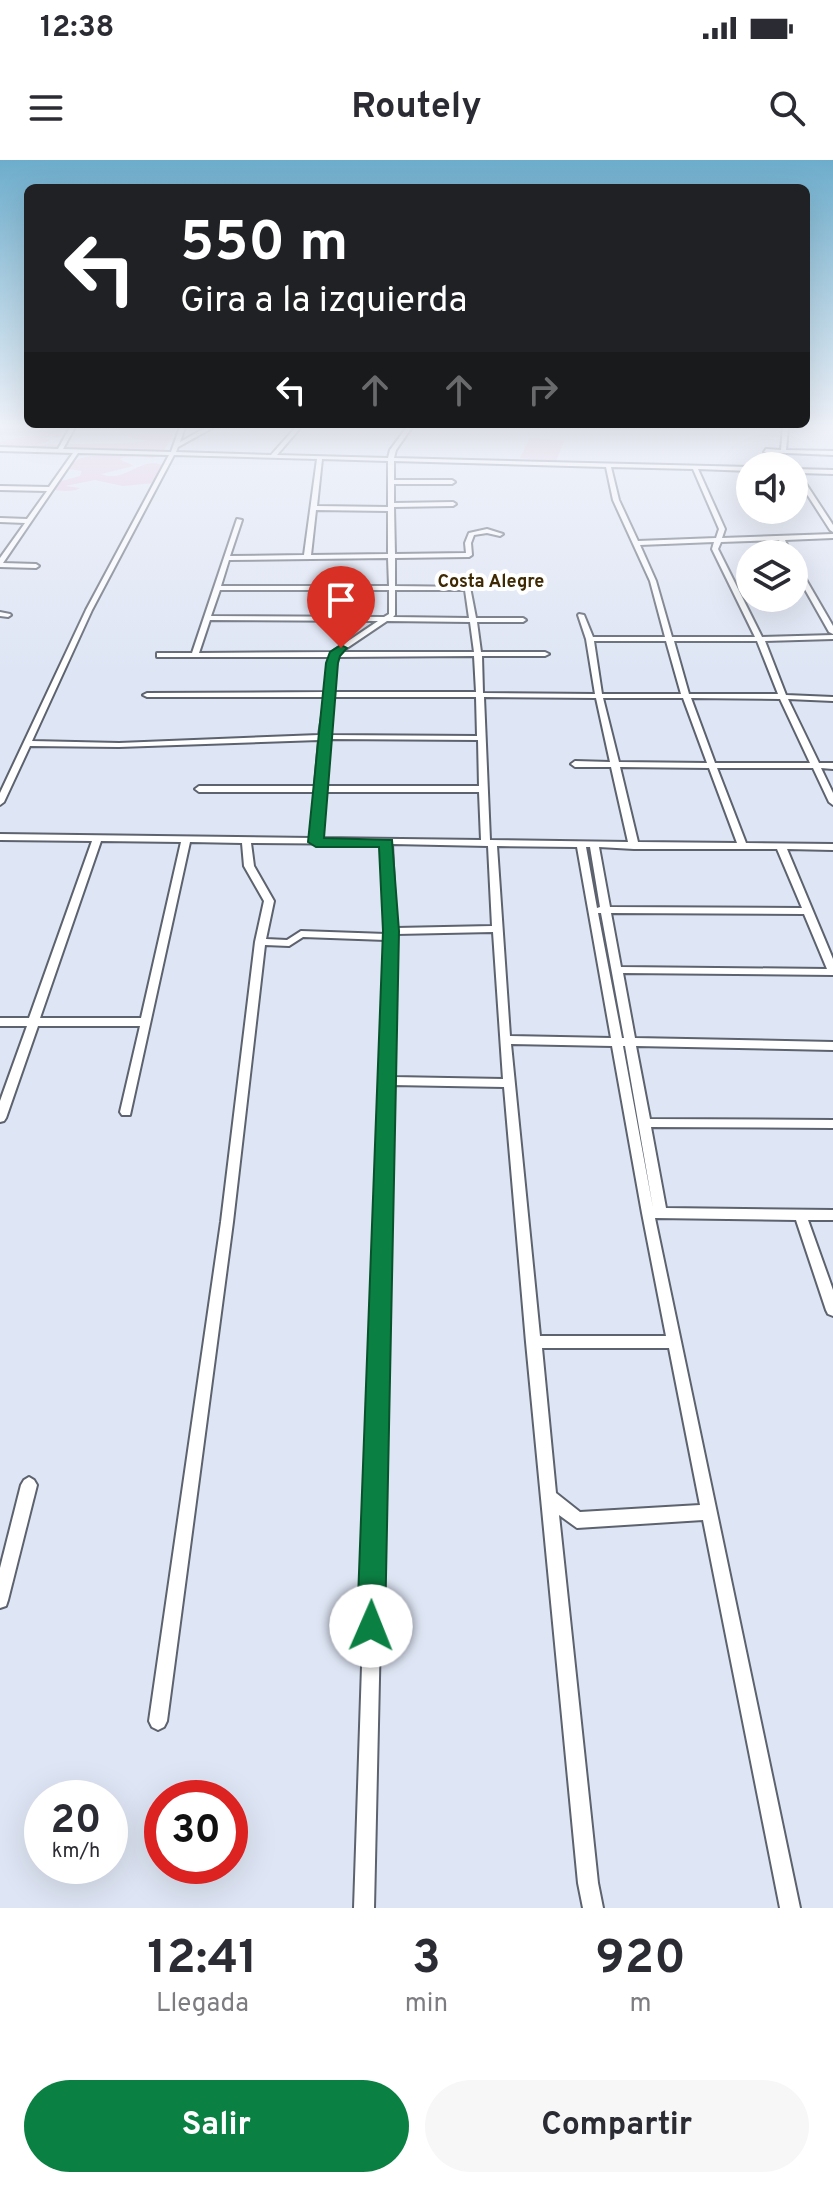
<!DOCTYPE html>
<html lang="es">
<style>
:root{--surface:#fff;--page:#f7f7f7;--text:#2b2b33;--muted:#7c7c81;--accent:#0b8043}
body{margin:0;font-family:Overpass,sans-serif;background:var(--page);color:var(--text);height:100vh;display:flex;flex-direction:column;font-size:30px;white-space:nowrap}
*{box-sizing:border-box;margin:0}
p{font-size:26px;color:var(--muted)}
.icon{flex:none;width:44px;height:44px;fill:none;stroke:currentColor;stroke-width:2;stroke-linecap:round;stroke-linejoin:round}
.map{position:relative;height:1748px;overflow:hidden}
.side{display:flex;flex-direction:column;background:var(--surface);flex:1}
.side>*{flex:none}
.guide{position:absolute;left:24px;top:24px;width:786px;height:244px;border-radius:12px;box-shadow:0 8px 32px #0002;background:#202124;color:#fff;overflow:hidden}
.tools{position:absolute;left:736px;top:292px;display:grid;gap:16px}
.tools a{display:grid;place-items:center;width:72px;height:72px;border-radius:50%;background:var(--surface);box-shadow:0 8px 32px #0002;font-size:40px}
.speed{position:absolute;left:24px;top:1620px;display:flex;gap:16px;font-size:40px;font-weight:700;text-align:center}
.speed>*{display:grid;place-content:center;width:104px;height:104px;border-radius:50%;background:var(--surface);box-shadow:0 8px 32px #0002;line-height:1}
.speed small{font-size:20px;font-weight:400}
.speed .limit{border:12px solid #d22;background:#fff;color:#111}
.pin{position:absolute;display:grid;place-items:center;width:68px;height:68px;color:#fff;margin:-82px -34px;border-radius:50% 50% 50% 0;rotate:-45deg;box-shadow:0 0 8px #0007}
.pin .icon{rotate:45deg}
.me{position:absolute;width:88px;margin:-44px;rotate:1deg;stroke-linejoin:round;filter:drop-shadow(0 0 6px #0008)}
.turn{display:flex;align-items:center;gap:28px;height:168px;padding:0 24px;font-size:36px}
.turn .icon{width:104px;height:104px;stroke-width:2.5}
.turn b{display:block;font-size:56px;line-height:68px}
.lanes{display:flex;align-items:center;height:76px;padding:0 24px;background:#0003;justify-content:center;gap:40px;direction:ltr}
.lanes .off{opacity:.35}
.eta{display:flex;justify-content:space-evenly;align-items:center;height:136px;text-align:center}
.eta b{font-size:48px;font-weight:700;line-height:56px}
.cta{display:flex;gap:16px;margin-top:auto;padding:16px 24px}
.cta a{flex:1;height:92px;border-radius:48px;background:var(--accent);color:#fff;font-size:32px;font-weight:700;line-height:92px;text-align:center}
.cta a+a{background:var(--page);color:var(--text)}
.status{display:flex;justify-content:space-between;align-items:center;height:56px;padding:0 40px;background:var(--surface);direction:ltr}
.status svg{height:22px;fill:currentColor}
header{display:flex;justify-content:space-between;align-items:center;height:104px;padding:0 24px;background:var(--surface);font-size:36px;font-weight:700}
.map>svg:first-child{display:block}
.green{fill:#e3bfdb}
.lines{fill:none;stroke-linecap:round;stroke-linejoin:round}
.minor-casing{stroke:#5c626e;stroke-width:4}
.minor{fill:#fff;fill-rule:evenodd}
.route{fill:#0b8043;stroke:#07532c;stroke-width:2}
.labels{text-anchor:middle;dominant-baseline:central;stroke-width:8;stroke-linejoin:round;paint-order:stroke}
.far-neighbourhood-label{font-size:18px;font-weight:bold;fill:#3e2902;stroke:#fff}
</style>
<div class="status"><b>12:38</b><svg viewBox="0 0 49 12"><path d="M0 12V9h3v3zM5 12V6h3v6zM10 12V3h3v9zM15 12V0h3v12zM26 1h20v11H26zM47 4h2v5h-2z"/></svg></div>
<header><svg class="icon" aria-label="menu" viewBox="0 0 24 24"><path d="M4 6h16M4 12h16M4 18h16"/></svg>Routely<svg class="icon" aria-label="search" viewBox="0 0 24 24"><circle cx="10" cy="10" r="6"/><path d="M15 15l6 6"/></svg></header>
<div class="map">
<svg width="833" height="1748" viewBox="0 0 833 1748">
<rect width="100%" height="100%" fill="#dee5f4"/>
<g class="green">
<path d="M0,267H67L59,277L39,276L50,280L37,285C73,283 112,285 149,281L120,275V271L105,267L176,268C153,318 151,287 119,299L134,306L101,314C125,324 140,296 162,305L154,323L123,326L95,320L65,326L80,328C75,332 60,331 54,330L58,322L80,316L82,311L68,309C78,291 104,297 121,295L27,292L22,287L0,291V282L28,276L0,275Z"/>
<path d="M530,278L564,281L556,301L520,298Z"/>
</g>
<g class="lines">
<g class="minor-casing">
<g id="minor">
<path d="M70,267H75L63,289L171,292L180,267H185L180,282L207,267H214L178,287L176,292L271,295L296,267H301L277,295L388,298L390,290L407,267H412L396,290L394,298L750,307V311L698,309L725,369L722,378L833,374V378L785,380L791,394H785L779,380L721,382L718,389L762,477L833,475V479L765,481L786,535L833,537V541L788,539L819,603H833V609L821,608L833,633V645L829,642L813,608H717L746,683L833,684V690L787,689L833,799V815L623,813L635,878L833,882V890L636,886L650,959L833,960V968L651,967L666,1048L833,1050V1060H808L833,1130V1156L828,1154L826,1150L796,1060L655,1058L800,1748H780L703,1360L577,1368L559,1355L598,1723L603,1748H583L578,1723L526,1182L504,927L392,925L374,1748H354L386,780L303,777L289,786L265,785L233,1062L167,1561L164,1567L158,1570L152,1567L149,1561L221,1062L255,782L264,741L244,706L242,683L190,682L130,955H122L120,952L140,866H38L6,958L4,961L0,962V941L27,866H0V858H29L92,681L0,680V674L312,678L315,632H199L195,629L199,626H315L319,580L119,587L30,586L4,642L0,645V633L86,450L169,295L78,293L3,403L36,404L39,406L36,408L0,407V398L25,363L0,362V358L27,359L47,331L0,330V326L49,327L73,293L0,291V287L58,289ZM174,295L317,299L304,395L230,396L242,360L237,359L192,493H157V497H330L325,532L147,533L143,535L147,537H325L319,575L119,583L32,581L92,450ZM322,299L388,301V347L317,346ZM394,301L606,307L613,340L650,421L665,477H593L584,455L579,454L578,455L586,479L595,534L483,533L482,496H545L549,494L545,492H481L477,462H523L526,460L523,458H476L470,427L395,426V398L469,397L472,395L471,383L474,375L487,373L500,376L503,374L487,369L469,373L465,383L466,393L395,394L394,347L453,346L456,344L453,342L394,343V324H452L455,322L452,320H394ZM611,307L693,309L719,369L716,378L638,381L619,340ZM316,350L388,351V394L311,395ZM714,382L712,389L755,477H672L656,421L640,385ZM388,398L389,426H221L229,400ZM220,430H389V454L384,457L211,456ZM395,430H465L469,458L393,457L395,455ZM210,460L378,461L332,492L199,493ZM387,461L470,462L474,492H341ZM594,481H666L681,534H602ZM674,481H757L778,534H689ZM474,496L476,532H333L337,497ZM332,537H476L477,576L327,575ZM484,537L596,538L610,602L575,601L571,604L575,607H611L628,682L490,680ZM603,538H683L707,603L619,602ZM691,538L780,539L810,603H715ZM327,579L478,580L479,626H324ZM620,607L709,608L737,683L638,682ZM324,632H479L481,680L321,678ZM101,681L181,682L141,858H40ZM251,683L382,684L386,774L301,771L287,780L266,779L274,741L254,706ZM392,684L488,686L492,766L396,768ZM497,686L577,687L611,878L510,876ZM586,687H590L600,747L597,748ZM599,687L634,689H777L802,748L610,747ZM598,753H601L624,878H622ZM611,753L804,754L827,809L621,807ZM493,772L503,919L393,917L396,774ZM511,884L612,886L642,1053L666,1176H540ZM623,886H625L653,1048ZM542,1188H669L700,1345L580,1352L556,1333Z"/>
<path d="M783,267H788L786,290L833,291V295L764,292L766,289L781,290Z"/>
<path d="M794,309L833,310V314L799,313L833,365V372L830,370L794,314Z"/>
<path d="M794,402L797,404L833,466V474L829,472L794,410Z"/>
<path d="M0,452L10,454L11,455L8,457L0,456Z"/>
<path d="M29,1317L34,1320L37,1325L8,1440L6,1446L0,1448V1408L21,1325L24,1320Z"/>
</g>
</g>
<use href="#minor" class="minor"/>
</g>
<linearGradient id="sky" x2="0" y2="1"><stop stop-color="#6dadcc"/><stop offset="0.52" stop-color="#f0f3fa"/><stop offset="1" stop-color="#f0f3fa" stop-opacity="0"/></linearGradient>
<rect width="833" height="512" fill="url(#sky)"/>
<path class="route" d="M341,485L347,488L340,496L338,503L324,678L392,680L399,771L385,1466L381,1476L371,1480L361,1476L357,1466L383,771L379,687H316L308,682L326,503L330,492Z"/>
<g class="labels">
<g class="far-neighbourhood-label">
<text x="491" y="422">Costa Alegre</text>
</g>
</g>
</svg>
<div class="tools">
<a><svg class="icon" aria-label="sound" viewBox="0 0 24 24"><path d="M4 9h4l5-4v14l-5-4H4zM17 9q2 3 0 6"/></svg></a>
<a><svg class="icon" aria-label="layers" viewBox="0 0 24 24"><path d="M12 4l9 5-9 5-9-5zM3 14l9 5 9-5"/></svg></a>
</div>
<div class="speed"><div>20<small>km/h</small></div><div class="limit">30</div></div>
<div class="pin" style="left:341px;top:488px;background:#d93025"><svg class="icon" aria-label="arrive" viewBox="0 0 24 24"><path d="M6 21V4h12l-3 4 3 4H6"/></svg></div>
<svg class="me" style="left:371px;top:1466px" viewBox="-20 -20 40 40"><circle r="19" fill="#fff"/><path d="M0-13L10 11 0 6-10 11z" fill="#0b8043"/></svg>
<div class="guide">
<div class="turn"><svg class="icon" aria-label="left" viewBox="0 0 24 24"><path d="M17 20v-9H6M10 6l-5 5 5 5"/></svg><div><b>550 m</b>Gira a la izquierda</div></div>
<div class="lanes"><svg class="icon" aria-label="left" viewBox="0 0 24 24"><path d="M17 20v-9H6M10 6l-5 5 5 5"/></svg><svg class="icon off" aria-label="ahead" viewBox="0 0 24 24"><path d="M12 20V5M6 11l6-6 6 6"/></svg><svg class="icon off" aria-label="ahead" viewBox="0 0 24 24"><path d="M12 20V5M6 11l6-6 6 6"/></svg><svg class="icon off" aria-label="right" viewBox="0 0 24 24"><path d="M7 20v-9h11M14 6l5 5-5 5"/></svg></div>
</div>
</div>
<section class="side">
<div class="eta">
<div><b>12:41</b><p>Llegada</p></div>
<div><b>3</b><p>min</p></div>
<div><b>920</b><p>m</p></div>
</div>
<div class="cta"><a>Salir</a><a>Compartir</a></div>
</section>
